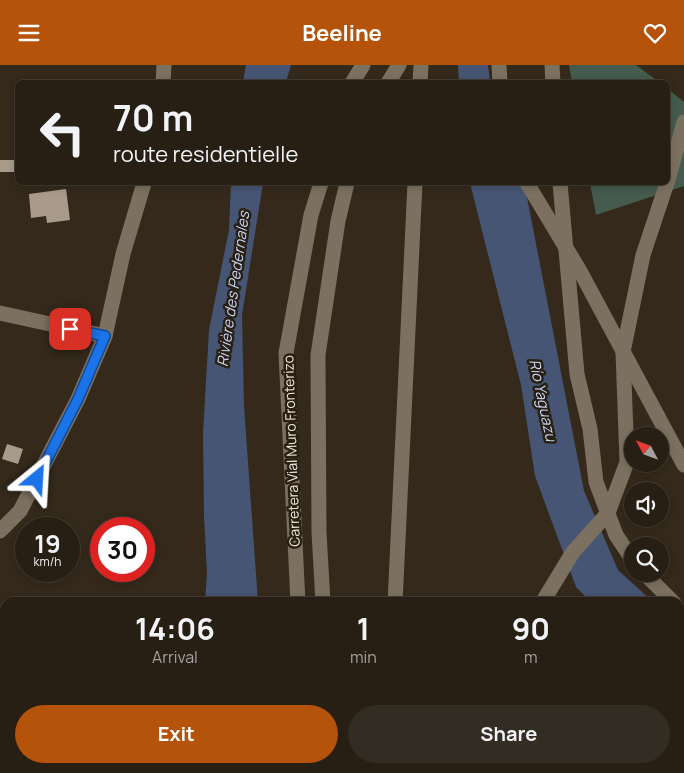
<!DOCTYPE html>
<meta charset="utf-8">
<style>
:root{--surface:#271f14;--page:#332c22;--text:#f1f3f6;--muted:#a4a2a0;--line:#433d34;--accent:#b45309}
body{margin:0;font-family:Manrope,sans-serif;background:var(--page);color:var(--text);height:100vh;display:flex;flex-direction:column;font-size:19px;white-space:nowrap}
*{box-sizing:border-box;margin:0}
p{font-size:16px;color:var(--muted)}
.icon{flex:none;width:28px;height:28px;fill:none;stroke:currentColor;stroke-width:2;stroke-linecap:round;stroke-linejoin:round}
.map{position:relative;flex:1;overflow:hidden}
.details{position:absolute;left:0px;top:532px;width:685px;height:176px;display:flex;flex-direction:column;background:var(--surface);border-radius:15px 15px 0 0;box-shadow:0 2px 8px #0003,0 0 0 1px var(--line)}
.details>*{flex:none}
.guide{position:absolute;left:15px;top:15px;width:655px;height:105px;border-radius:8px;box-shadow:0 2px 8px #0003,0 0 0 1px var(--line);background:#271f14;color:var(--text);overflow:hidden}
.needle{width:32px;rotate:311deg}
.controls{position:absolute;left:624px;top:362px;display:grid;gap:10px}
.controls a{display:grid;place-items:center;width:45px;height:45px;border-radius:50%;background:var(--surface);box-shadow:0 2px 8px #0003,0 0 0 1px var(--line);font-size:25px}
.speed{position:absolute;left:15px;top:452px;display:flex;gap:10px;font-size:25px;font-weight:700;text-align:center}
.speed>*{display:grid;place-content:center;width:65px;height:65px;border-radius:50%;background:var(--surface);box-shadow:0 2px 8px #0003,0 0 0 1px var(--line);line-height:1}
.speed small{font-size:12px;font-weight:400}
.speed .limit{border:8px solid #d22;background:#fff;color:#111}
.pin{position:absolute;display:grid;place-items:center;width:42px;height:42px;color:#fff;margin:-21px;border-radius:10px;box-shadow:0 2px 8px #0006}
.me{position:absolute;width:55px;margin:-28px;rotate:27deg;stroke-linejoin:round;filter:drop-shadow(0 0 4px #0008)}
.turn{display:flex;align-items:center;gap:18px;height:105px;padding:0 15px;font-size:22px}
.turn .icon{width:65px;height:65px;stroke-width:2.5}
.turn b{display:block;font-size:35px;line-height:42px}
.eta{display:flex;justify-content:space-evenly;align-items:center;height:85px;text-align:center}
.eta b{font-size:30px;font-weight:700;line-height:35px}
.action{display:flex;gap:10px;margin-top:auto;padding:10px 15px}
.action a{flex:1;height:58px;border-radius:30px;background:var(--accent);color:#fff;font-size:20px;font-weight:700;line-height:58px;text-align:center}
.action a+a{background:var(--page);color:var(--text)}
header{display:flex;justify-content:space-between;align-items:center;height:65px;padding:0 15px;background:var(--accent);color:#fff;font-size:22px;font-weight:700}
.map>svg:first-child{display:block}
.green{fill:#445b4d}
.water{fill:#465573}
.building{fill:#a89b8a}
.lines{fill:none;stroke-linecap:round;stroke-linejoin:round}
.street{stroke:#7c7060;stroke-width:15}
.secondary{stroke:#7c7060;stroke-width:15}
.route-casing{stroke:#114b97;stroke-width:12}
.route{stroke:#1a73e8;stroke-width:9}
.labels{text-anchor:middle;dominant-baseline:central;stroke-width:5;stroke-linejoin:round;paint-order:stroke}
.street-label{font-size:14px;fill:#f1eae1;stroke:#291f12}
.water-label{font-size:15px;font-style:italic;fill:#c6d7f9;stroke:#291f12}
</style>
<header><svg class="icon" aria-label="menu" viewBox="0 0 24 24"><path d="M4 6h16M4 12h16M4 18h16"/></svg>Beeline<svg class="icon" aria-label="heart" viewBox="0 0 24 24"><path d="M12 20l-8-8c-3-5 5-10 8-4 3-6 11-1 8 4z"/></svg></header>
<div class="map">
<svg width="684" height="708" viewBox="0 0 684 708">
<rect width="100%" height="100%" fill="#34291b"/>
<g class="green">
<path d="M569,0H636L659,17H572Z"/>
<path d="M668,24L684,37V121L596,150L590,118H668Z"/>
</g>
<g class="water">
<path d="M246,0H291L286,17H243Z"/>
<path d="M458,0H488L490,17H459Z"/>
<path d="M231,118H263L242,250L244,341L258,537H205L207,508L204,451L203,368L209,265L229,165Z"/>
<path d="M470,118H523L525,122L584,426L618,505L653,537H591L576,522L535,411L521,320Z"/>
<path d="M680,562L684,566V650L680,645Z"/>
<rect x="189" y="704" width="79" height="4"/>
</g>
<g class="building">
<rect x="0" y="95" width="14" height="12"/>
<path d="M66,124L70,155L47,158L46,151L31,153L29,129Z"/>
<path d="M7,379L23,384L18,399L2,394Z"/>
</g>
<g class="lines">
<g class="street">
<path d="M499,0L500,18"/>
<path d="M552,0L553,18"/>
<path d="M163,18L164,0"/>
<path d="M420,18L421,0"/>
<path d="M668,115L684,57"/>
<path d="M527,118L580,206L684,400"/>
<path d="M560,118L577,309L590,364L596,417L616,470L632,494"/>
<path d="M0,248L105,271"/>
<path d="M0,466L20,446L78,334L105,271L123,189L144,118"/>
<path d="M645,509L674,538"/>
<path d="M395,538L415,118"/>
<path d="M542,538L573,487L608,448L627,397L623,287L643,190L667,118"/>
<path d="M525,704L526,708"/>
<path d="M669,704L671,708"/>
<path d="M386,708L387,704"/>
<path d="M493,708L494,704"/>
</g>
<g class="secondary">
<path d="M352,18L363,0"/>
<path d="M388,18L399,0"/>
<path d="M298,538L286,288L311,150L321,118"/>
<path d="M323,538L319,467L318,290L338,156L347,118"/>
<path d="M309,704V708"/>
<path d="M332,704V708"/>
</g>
</g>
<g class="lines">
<g class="route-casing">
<path id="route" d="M37,414L78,334L105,271L70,264"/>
</g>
<use href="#route" class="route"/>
</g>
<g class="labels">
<g class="street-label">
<text transform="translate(291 386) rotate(-92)">Carretera Vial Muro Fronterizo</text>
</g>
<g class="water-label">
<text transform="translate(233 224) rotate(-82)">Rivière des Pedernales</text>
<text transform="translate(543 335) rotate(78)">Río Yaguazu</text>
</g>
</g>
</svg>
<div class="controls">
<a><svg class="needle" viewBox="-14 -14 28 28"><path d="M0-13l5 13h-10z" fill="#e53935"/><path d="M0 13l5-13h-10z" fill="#a4a2a0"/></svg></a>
<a><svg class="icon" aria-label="sound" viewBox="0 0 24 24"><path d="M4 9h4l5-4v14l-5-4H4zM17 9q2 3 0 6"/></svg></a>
<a><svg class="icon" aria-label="search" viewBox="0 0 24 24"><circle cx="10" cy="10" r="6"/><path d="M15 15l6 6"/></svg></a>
</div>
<div class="speed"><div>19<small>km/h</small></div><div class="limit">30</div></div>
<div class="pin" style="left:70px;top:264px;background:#d93025"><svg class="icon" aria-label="arrive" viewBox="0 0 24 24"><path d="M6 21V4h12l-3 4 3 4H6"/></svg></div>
<svg class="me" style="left:37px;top:414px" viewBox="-20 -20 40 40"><path d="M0-17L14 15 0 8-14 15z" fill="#1a73e8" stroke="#fff" stroke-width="4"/></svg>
<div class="guide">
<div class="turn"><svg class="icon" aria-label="left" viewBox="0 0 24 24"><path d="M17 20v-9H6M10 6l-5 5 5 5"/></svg><div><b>70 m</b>route residentielle</div></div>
</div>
<section class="details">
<div class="eta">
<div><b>14:06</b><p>Arrival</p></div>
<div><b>1</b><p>min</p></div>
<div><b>90</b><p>m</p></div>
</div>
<div class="action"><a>Exit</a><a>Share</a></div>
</section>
</div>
